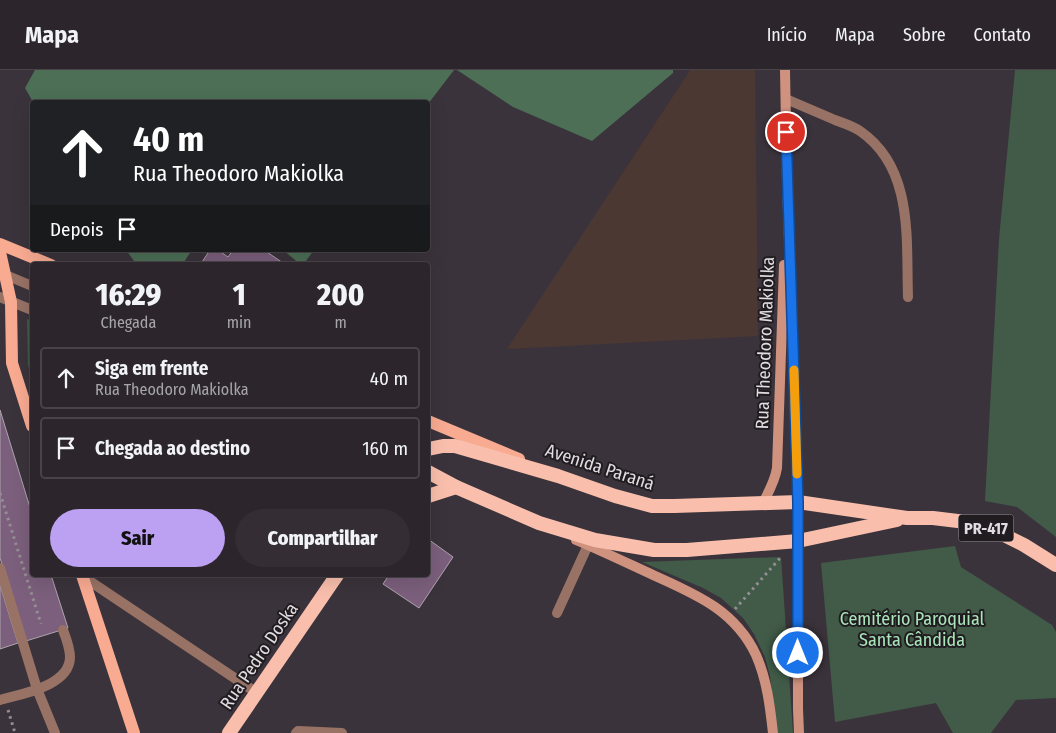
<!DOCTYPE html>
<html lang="pt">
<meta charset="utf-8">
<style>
:root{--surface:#2c262c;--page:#342e34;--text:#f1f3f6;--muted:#a6a5a9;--line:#484348;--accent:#bca0f2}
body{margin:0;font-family:"Fira Sans Condensed",sans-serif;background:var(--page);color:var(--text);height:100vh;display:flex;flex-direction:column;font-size:19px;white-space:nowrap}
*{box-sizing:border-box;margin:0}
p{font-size:16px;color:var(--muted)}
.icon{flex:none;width:28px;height:28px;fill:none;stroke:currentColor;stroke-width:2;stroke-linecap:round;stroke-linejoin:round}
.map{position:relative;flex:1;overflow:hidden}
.side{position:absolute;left:30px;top:192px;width:400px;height:315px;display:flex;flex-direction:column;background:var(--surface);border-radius:5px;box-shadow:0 5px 20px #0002,0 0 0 1px var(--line)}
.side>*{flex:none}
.top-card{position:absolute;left:30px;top:30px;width:400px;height:152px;border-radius:5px;box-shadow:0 5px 20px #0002,0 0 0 1px var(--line);background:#202124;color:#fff;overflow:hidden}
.pin{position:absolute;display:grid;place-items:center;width:42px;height:42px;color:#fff;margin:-21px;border:2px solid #fff;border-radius:50%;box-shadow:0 1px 5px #0007}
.me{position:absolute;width:55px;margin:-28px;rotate:0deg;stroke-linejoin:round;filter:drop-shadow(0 0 4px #0008)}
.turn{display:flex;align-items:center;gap:18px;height:105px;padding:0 20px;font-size:22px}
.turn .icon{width:65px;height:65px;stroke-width:2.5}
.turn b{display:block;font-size:35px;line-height:42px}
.then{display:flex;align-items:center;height:48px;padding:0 20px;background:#0003;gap:10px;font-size:19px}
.eta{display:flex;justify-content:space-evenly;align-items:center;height:85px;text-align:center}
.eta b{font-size:30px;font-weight:800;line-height:35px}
.button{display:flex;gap:10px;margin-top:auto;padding:10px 20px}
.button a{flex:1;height:58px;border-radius:30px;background:var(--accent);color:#111;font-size:20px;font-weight:800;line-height:58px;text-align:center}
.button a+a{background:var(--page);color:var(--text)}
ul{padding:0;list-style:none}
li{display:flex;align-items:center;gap:15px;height:62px;margin:0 10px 8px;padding:0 10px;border:2px solid var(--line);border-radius:5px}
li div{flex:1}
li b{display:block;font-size:19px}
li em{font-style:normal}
header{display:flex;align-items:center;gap:30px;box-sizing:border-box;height:70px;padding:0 25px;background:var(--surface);border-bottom:1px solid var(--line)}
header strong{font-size:24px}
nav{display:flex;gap:28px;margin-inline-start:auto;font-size:18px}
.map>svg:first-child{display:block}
.education{fill:#4c3833}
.green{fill:#415b48}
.forest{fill:#4c6f56}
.building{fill:#7b5f7c;stroke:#aea4ae}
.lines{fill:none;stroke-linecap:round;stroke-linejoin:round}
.path{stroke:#958f95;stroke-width:3;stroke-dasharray:2.5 4;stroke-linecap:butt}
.service{stroke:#987265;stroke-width:10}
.minor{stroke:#987265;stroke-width:10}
.tertiary{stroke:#987265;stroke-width:10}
.secondary{stroke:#cf927f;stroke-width:10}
.primary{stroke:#f9ab92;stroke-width:12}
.trunk{stroke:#f9bfac;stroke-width:14}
.route-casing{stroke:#114b97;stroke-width:12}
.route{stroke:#1a73e8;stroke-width:9}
.slow{stroke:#f59e0b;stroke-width:9}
.labels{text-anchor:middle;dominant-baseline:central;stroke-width:4;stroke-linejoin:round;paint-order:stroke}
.shield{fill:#201c20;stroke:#a7a2a7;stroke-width:1}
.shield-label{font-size:16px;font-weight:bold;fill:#e1dce1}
.street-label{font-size:18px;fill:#e1dce1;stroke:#201c20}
.park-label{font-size:18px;fill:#a8e5b9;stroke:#201c20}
</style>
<header>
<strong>Mapa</strong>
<nav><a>Início</a><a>Mapa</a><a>Sobre</a><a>Contato</a></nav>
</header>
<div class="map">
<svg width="1056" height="663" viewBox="0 0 1056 663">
<rect width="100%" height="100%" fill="#3b333b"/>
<path class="education" d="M689,0H755L758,266L507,279L689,2Z"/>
<g class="green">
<path d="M1015,0H1056V467L1017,437L985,431L999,169Z"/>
<path d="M27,249L32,251V310L28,295Z"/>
<path d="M955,476L961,497L1052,555L1056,562V628L1016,630L991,663H953L936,633L835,652L821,493Z"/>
<path d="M781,487L793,663H777L770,606L765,587L754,564L743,548L721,528L703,518L642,492Z"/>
</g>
<g class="forest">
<path d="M35,0H454L428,34V32H33L25,18Z"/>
<path d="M457,0H673V3L592,71L513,37Z"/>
<path d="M126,180H192L182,195H137Z"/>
<path d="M283,180H314L303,195H301Z"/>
</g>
<g class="building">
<path d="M210,180H218L228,187L233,180H264L286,195H200Z"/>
<path d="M0,340L32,444V505H51L68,558L26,571L0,488Z"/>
<path d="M428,469L453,487L419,538L383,514L389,505H428Z"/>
<path d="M0,515L18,573L0,579Z"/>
</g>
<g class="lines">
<g class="path">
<path d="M0,423L41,554"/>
<path d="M735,539L781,487"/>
<path d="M8,640L15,663"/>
</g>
<g class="service">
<path d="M786,29C802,36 819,43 835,50C843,53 853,56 860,61C914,98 906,169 908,227"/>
<path d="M1,203L32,216"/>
<path d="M0,498L37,619L55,663"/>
<path d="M557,543L588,475"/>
<path d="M0,630C21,624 70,616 70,587C70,578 66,568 63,560"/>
<path d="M296,663L298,661L342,663"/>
</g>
<path class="minor" d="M82,506L257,623"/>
<path class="tertiary" d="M0,227L32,240"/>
<g class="secondary">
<path d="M785,0L787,112L798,432V639L799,663"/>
<path d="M763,433C769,421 775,411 777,398L784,195"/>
<path d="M576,470C602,481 627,493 653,505C695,524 735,540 756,585C767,610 770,636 773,663"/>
</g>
<g class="primary">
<path d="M0,174L51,195"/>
<path d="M0,182L11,232L12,293L32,356"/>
<path d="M428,351L519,389"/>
<path d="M82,505L134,663"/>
</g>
<g class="trunk">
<path d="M428,379L443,376H455L558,406L615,426L652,436H674L798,432L907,448H933L966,452L996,461L1024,475L1056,495"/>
<path d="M428,402L456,417L539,453L595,470L654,480H687L798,471L897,450"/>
<path d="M428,426L456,417"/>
<path d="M229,663L337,505"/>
</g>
</g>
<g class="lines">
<g class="route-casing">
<path id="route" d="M786,62L798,432V583"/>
</g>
<use href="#route" class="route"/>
<path class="slow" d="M794,300L797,404"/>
</g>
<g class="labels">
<rect class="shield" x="958.5" y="444.5" width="55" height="27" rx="4"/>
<g class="shield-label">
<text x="986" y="458">PR-417</text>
</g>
<g class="street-label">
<text transform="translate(765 273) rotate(-88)">Rua Theodoro Makiolka</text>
<text transform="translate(600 397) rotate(18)">Avenida Paraná</text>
<text transform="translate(259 586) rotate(-56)">Rua Pedro Doska</text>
</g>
<g class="park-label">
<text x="912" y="549">Cemitério Paroquial<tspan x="912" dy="21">Santa Cândida</tspan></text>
</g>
</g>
</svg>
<div class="pin" style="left:786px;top:62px;background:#d93025"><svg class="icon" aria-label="arrive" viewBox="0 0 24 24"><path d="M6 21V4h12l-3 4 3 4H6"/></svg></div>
<svg class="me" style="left:798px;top:583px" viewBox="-20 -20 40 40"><circle r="17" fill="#1a73e8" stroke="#fff" stroke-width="3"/><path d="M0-11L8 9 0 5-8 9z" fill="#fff"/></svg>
<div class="top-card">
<div class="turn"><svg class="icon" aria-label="ahead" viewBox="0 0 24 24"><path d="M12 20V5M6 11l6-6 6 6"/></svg><div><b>40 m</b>Rua Theodoro Makiolka</div></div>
<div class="then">Depois<svg class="icon" aria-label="arrive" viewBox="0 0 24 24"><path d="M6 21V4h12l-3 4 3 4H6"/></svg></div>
</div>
<section class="side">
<div class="eta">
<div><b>16:29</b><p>Chegada</p></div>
<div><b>1</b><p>min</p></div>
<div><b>200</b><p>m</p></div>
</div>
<ul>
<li><svg class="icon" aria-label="ahead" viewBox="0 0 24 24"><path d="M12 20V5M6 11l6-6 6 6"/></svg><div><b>Siga em frente</b><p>Rua Theodoro Makiolka</p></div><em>40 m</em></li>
<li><svg class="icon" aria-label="arrive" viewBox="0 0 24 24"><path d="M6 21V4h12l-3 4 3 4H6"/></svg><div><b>Chegada ao destino</b></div><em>160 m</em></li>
</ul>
<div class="button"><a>Sair</a><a>Compartilhar</a></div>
</section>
</div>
